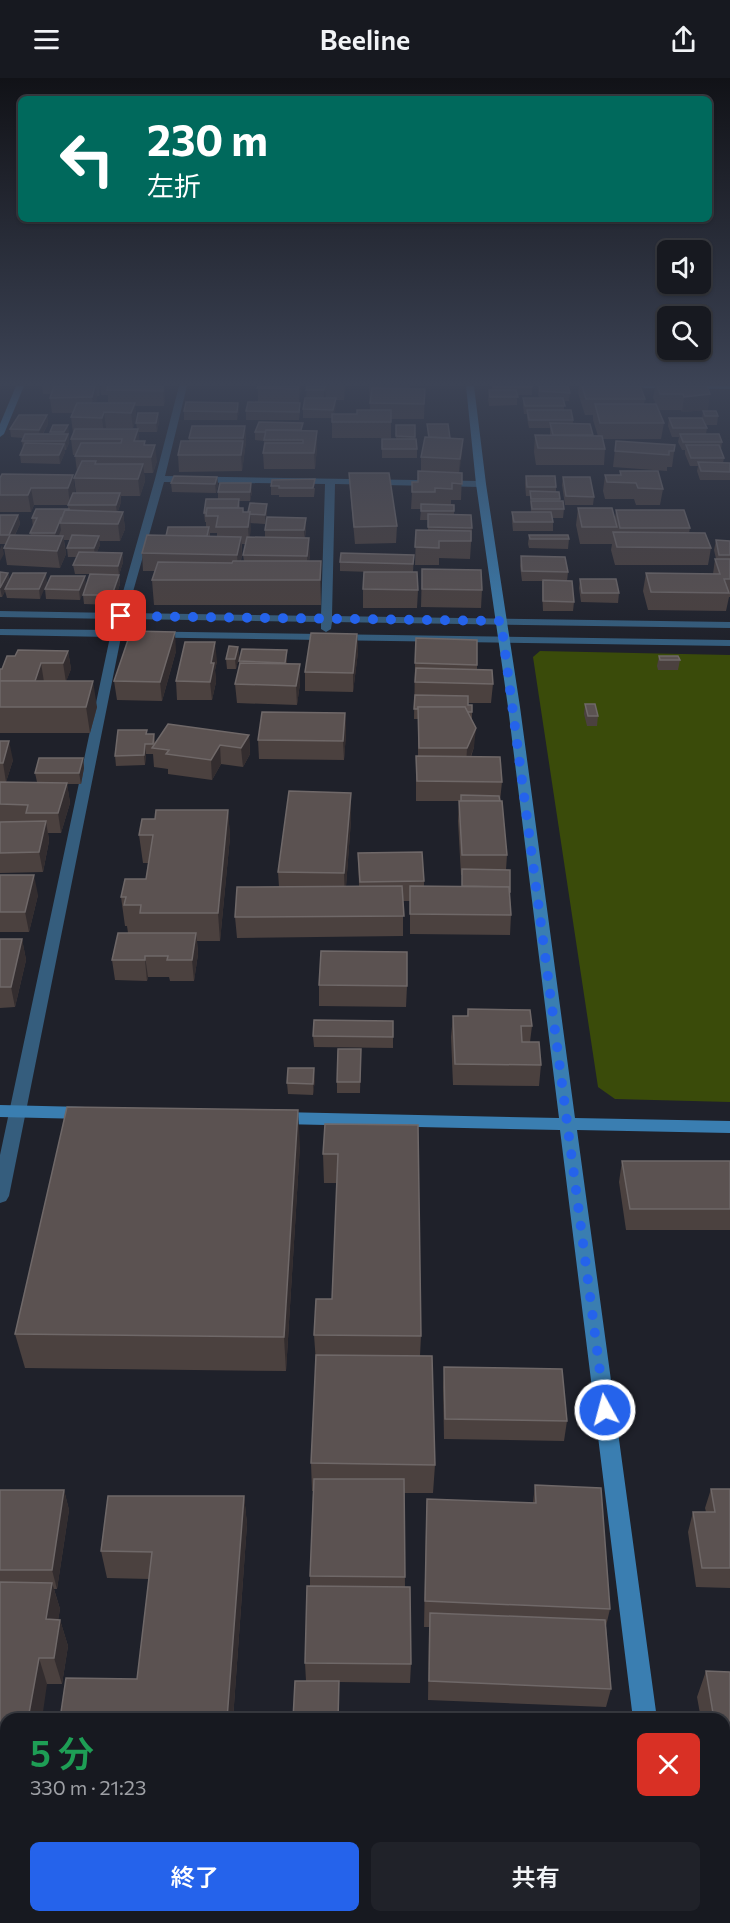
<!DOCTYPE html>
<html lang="ja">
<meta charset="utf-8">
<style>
:root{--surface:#171920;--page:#202229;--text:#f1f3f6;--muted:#9ea0a5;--line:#36383e;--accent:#2563eb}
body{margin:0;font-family:Commissioner,"Noto Sans JP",sans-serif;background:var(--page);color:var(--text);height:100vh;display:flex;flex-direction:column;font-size:22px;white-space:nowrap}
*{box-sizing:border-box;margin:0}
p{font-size:20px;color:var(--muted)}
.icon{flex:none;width:33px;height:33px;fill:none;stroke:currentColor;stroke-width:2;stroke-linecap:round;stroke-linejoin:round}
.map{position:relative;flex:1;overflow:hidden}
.side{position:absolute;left:0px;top:1635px;width:730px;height:210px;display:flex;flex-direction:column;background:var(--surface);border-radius:18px 18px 0 0;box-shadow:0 2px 4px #0004,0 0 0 2px var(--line)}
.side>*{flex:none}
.top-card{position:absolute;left:18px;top:18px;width:694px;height:126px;border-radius:9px;box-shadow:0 2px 4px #0004,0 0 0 2px var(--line);background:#00695c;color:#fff;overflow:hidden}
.buttons{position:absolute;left:657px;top:162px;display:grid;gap:12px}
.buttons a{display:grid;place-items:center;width:54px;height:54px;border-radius:9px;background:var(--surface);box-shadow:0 2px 4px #0004,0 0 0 2px var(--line);font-size:30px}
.pin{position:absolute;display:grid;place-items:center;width:51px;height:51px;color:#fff;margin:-26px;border-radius:12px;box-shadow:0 3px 9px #0006}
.me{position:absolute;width:66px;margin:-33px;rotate:353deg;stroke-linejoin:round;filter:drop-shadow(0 0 4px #0008)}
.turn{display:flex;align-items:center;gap:21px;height:126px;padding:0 30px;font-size:27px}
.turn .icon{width:78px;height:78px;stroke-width:2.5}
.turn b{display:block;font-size:42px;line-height:51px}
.round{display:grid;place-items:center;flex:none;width:63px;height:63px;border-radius:9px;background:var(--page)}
.headline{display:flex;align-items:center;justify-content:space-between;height:102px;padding:0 30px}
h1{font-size:36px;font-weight:600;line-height:45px;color:#1e9e55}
.action{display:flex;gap:12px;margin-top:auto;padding:12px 30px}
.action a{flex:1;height:69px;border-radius:9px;background:var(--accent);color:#fff;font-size:24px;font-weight:600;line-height:69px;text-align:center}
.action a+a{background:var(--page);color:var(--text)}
header{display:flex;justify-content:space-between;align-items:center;height:78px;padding:0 30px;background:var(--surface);font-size:27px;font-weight:600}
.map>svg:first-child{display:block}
.green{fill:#3a4b0a}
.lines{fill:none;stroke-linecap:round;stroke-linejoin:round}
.street{fill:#355d7d;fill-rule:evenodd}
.secondary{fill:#3a7eb1;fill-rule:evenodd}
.wall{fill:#4b413f;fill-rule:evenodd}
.shaded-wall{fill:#332d2f}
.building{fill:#5b5251;stroke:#6f6868;stroke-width:1.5}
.route{stroke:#2563eb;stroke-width:10;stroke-dasharray:0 18}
</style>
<header><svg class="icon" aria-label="menu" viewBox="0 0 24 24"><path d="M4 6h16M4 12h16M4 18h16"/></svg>Beeline<svg class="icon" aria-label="share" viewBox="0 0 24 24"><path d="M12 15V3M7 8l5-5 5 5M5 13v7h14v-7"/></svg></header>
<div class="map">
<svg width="730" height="1845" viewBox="0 0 730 1845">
<rect width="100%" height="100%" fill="#1f212a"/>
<path class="green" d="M540,573L730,577V1024L615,1021L598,1009L533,579Z"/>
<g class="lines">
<path class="street" d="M179,308H187L165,398L481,403L486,406L481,409L335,406L332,538L730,544V550L332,544L331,551L326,554L321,551V544L126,541L122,553L730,562V568L121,559L9,1118L6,1123L0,1125V1077L110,559L0,557V551L112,552L115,541L0,539V533L117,535L155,401ZM164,404L325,406L321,538L127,535Z"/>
<g class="secondary">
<path d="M16,308H24L4,356L0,359V346Z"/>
<path d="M466,308H474L486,406L520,629L575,1040L730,1043V1055L577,1052L657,1641H633L560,1052L280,1046L274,1044L272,1040L274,1036L280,1034L559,1040L508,629L476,406Z"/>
<path d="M640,308H730V311L644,310Z"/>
<path d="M0,1027L85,1029L91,1031L93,1035L91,1039L85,1041L0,1039Z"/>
<rect x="0" y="1748" width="6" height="24"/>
<rect x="658" y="1839" width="26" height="6"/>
</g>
</g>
<g class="wall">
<path d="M42,308H165V319L164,328H135L136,341L133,350H106V351H137L136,345L159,343L157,354H138L139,363L146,367L157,383L153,395H144L145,403L140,418H121V424L118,433L123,434L125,451L120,463H99L100,467L97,474L122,475L123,484L119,497L120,506L113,527L84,526L83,517L90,496H75L73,487L77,479H68L67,470L70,462H64L66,476L60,490L7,487L4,470L6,466H0V437H18L20,446L15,457L31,458L30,455L33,449L32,440L68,431V427H34L31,434H0V400L73,397L75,415H76L74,400L77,394L75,377H73L71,361L73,355L71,339L73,335H52L50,320L51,316H43ZM101,314V317H108V325H96L97,318H99Z"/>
<path d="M258,308H301L299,325L300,333L299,342H246V333L258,324Z"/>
<path d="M307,308H345L344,322H336L334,336H357L370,332L369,308H410V311H425L424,341H391V360H332V340H303V331L306,320Z"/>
<path d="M492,308H532V317H517V327L489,328L488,321L489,312H492Z"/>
<path d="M539,308L570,315L569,323H564V332L573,342V345L593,358H598L593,342V337H585L578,315L579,308H640L645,321L644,326H656L653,320L655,308H707L708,332L682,334L681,332H659L664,345L661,361H603L605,371L604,387H536L534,374L535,357L550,358V350H529L527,340V336H524L523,328V320H539L538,316Z"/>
<path d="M184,333H239L237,342H184Z"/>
<path d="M703,333L718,338L717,347H705L707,350L706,356L722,364L721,372L724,380L723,385H730V402H700L697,393L698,388H690L685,376V372H682L678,364L679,359H672L668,348L669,340H702Z"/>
<path d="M47,337L48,346L43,356H51L50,354L68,347L69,365L66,372H64L65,374L60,386L21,385L20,377L23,371L22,363L23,360L11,359L10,351Z"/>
<path d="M427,346L450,360L463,361L459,395H462L461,422H451V426L454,427V436L472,450L470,481L439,480V487H415L416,452H428V442H420L421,431H411L412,414L418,404L421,393V379L428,359Z"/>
<path d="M396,347H415V361L417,371V380H382V361H396Z"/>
<path d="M245,348L246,364L242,393L179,394L178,377L189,363V360Z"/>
<path d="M303,353L317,369L315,391H264L263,375L264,363L255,362V354Z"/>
<path d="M616,363L675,367L672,389H667V393L613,389Z"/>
<path d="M620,393L663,411L660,427H636L634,421H605L603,413L605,397H620Z"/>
<path d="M349,395L397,448L396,465L355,466L350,412Z"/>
<path d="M526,398L556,409V414L560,421V423L564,431L563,440H552L553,444V453H513L512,443V434H531L530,418H526L525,406Z"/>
<path d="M217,399L218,407L216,415L172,414L171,405Z"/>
<path d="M563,399L594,419L593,427H565L562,407Z"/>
<path d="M271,408L315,410L314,419H279V417H271Z"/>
<path d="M218,414H252L250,423H239L240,430L244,434H248L267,426V435L265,446L250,445V459H265V452L306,449L305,460L310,477L309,483H321V527H154L152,502L155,493H143L142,475L166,458L206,449V444H205L204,435L218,421ZM210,455H217V459L210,458ZM242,466H246L243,477L244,483H241L242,476Z"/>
<path d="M578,430L615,440L616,432L690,450L689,455L711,470L708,487H615L611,472L612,466H580L576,447Z"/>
<path d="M529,457L569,461L568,471L529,470L528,466Z"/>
<path d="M716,462L730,463V519H729L726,533L648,532L643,513L646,495L713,496L715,481H716L714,472Z"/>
<path d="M414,477L413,494L418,512L417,530H363V511L372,494L340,493V484Z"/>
<path d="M521,478L568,494L567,503L574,524L573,533H543L542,511V503H522L520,488Z"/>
<path d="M422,491L482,512L481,530L421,529Z"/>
<path d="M0,494L8,495L9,502L46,495L40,521L7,520L5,513L2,519H0Z"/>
<path d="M85,498L80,522L46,521L45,511Z"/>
<path d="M580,501L619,515L618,525L581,524L579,510Z"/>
<path d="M357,556L358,574L353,614L305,613V594Z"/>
<path d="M477,562V592L493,606L491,625H468V627H472V642L474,669L471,679L502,704L500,723L507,777L506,792L510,814V820L511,837L510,857L410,856V823H403V858L237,860L235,839L279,809L278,794L351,742L346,808H359L358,775L424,803V808H462V797H461L458,743L459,723H416V678H418V641H414L415,585Z"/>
<path d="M238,569L239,578L236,591H227L226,581Z"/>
<path d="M68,573L71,591L66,603L97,629L90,655H0V591H2L15,578Z"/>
<path d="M176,573L162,623L117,622L114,603Z"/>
<path d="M659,578L680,582L678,592H658L657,588Z"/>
<path d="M287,582V586L300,605L297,627L237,625L235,606L239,589V583Z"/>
<path d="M217,583L215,592L216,604L212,622H177L176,603Z"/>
<path d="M585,626L598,638L597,648H587L584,636Z"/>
<path d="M345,635L346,655L344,682L259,681L258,662Z"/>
<path d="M147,656H154L155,665L249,657L250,676L243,689L221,686L212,702L168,696V691L154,689L153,676H146L145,687L116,688L115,678Z"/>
<path d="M0,663L13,682L6,704H37L35,695L83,680L84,690L81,706H67L70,725L61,755H48L49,763L43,794L0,795Z"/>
<path d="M228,732L230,759L220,863H197L198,876L194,903H170L169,899H148L147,903L115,902L112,882L128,855L127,848H125L121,819L146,801L148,785H143L139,757L155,741Z"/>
<path d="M0,797L38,817L29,854H0Z"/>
<path d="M0,861H22L26,882L15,929L0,930Z"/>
<path d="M319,907L407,908L406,929L319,928Z"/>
<path d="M468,931L532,948L530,964L541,987L539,1008L453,1007L451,959L453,938H467Z"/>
<path d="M393,943V970L314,969L313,958Z"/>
<path d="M361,971L360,1015H337V1004Z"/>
<path d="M315,1001L313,1017L288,1016L287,1005Z"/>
<path d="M325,1046L421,1258L420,1278L435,1387L433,1415H404L405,1509L411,1586L410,1605L339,1604V1622L306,1603L305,1585L310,1508V1498L313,1413H312L311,1385L316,1285L314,1257L332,1221L337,1105H324L323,1076Z"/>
<path d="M300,1067L286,1293L25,1290L15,1256Z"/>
<path d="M622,1083H730V1152H626L619,1104Z"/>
<path d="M444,1289L567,1343L564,1363L444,1361L443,1309Z"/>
<path d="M535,1407L610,1531L606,1548L611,1611L606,1629L428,1622L429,1549H424L426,1448L427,1421L533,1425Z"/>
<path d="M711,1411H730V1510L696,1509L688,1454L693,1434H706L705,1430Z"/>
<path d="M0,1412H64L69,1432L57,1511H54L60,1531L58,1542H60L68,1568L62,1606H47L6,1641V1724L0,1723Z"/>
<path d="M244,1418L247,1446L233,1641H60L137,1601L149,1501L107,1500L101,1473Z"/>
<path d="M706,1593L730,1594V1711L724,1710V1641H701L697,1619Z"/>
<rect x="566" y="1839" width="45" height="6"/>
</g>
<g class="shaded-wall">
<path d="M95,308H96L97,320L94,335L92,319Z"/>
<path d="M99,308H103L100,309L101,314L99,318Z"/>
<path d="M163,308H165V319L164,328L163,313Z"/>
<path d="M299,308H301V312L299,326Z"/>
<path d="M325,308L326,322L324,328V312Z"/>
<path d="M710,316L708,332L682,334L684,319Z"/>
<path d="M336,320V328L334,340L333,332Z"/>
<path d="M135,325L136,341L133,350L131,335Z"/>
<path d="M238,325L239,333L237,342V334Z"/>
<path d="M104,334L106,350L104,356L102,340Z"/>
<path d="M158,335L159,343L157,354L156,345Z"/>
<path d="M47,337L48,346L40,360L39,352Z"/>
<path d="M68,347L69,365L66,372L64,354Z"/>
<path d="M245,348L246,364L244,377L243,360Z"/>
<path d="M138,351L140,368L134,363Z"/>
<path d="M317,353V369L315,391L314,375Z"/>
<path d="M463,361L462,377L459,397L460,381Z"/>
<path d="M243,363L244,379L242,393L241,377Z"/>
<path d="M64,366L65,374L60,386L59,377Z"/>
<path d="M155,367L157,383L153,395L151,379Z"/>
<path d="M143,386L145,403L140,418L138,401Z"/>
<path d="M73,397L75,414L70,427L68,410Z"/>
<path d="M217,399L218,407L216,415L215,406Z"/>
<path d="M251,405L252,414L250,423V414Z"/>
<path d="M31,410L34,427L31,434L28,417Z"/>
<path d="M120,415L121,424L117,436L116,427Z"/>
<path d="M267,426V435L265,446V437Z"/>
<path d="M123,434L125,451L120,463L118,446Z"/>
<path d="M250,434L251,451L249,466L248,449Z"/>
<path d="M18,437L20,446L10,466L9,457Z"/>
<path d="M61,440V445H60L61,452L56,465L55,455Z"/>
<path d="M306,440V449L304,461V452Z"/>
<path d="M63,458L66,476L60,490L57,473Z"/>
<path d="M99,458L100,467L95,479L94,470Z"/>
<path d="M241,459L242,476L238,494L237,477Z"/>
<path d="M309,460L310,477L307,495V478Z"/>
<path d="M2,467L4,476L0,483V471Z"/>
<path d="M122,475L123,484L119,497L118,488Z"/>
<path d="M321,483V527L320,502Z"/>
<path d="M8,495L10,504L5,511V513L2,519L0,510Z"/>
<path d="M46,495L47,505L40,521L39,511Z"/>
<path d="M119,497L120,506L113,527L112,517Z"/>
<path d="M85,498L86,508L80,522L79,512Z"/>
<path d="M175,554L176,573L162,623L160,604Z"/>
<path d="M357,556L358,574L353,614V595Z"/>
<path d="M215,564L217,583L215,592L216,604L212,622L210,604L211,585Z"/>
<path d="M238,569L239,578L236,591L235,581Z"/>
<path d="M287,572V582L285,594V585Z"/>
<path d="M68,573L71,591L66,604L63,585Z"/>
<path d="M41,585L44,604H35Z"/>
<path d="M300,586V605L297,627L296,608Z"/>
<path d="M93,603L97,629L90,655L86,629Z"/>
<path d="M345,635L346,655L344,682L343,663Z"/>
<path d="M476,650L474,669L466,690L467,670Z"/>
<path d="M249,657L250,676L243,689L241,670Z"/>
<path d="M9,663L13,682L6,704L3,685Z"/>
<path d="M145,666L146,676L145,687L144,677Z"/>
<path d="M220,667L221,686L212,702L211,682Z"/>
<path d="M83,680L84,690L81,706L79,695Z"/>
<path d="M67,705L70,725L61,755L58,735Z"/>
<path d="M351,715V742L345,823L344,795Z"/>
<path d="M228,732L230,759L220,863L218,835Z"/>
<path d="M46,743L49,763L43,794L39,774Z"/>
<path d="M34,797L38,817L29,854L25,834Z"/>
<path d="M196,855L198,876L194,903L192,882Z"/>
<path d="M22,861L26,882L15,929L11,909Z"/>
<path d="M145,878L148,899L147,903L145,882Z"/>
<path d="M314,990L315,1001L313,1017V1006Z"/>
<path d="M298,1032L300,1067L286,1293L284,1259Z"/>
<path d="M64,1412L69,1432L57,1511L52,1492Z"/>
<path d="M244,1418L247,1446L233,1641H227Z"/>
<path d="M52,1505L60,1531L54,1568L46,1541Z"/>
<path d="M60,1542L68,1568L62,1606L54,1580Z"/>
<path d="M39,1580L47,1606L42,1641H28Z"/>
<path d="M339,1603V1641H338Z"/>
<path d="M146,1839H156L155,1845H145Z"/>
</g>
<g class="building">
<path d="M54,308H95L92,319L50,320Z"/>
<path d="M108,308H163V313L107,312Z"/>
<path d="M258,308H299L298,311L257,310Z"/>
<path d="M307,308H325L324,312H306Z"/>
<rect x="493" y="308" width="39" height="1"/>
<path d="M539,308H568L570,315L540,313Z"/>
<path d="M582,308H640L645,321H586Z"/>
<path d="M657,308H707L710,316L684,319L683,316H660Z"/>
<path d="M372,310L425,311L424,326L370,325Z"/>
<path d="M489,312H516L518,319H490Z"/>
<path d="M305,320H336L333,332L303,331Z"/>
<path d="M523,320H563L565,328H525Z"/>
<path d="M186,324L238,325L237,334L184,333Z"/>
<path d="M248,324L300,325L299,334L246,333Z"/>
<path d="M77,325H135L131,335L104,334L102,340L71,339Z"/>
<path d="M595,326H656L664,345H600Z"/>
<path d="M357,332H391V344H332V336H357Z"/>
<path d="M527,332H571L573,342H529Z"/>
<path d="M703,333H716L718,338H705Z"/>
<path d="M138,335H158L156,345H136Z"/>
<path d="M19,337H47L39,352L10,351Z"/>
<path d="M669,340H702L707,350H673Z"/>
<path d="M259,344L303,345L301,352H266L265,354H255Z"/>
<path d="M550,345L590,346L593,357H553Z"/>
<path d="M427,346H448L450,360L429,359Z"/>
<path d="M53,347H68L64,354H50Z"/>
<path d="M396,347H415V359L396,358Z"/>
<path d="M192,348H245L243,360H189Z"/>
<path d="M75,351H138L134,363H145L144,367H155L151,379L75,378L81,365H121L122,361H71Z"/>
<path d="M266,352L317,353L314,375H263L265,365H303V362H264Z"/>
<path d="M25,356H68L65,363H22Z"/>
<path d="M680,356H719L722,364H683Z"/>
<path d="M535,357L602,358L605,371L538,370Z"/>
<path d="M425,359L463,361L460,381L421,379Z"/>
<path d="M382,361H416L417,371H382Z"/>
<path d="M181,363H243L241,377H178Z"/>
<path d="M616,363L675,367L674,373H669V377L615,373Z"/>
<path d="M25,365L64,366L59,377H20Z"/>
<path d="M686,367H719L724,380H691Z"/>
<path d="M82,383H96L95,386H143L138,401L74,400Z"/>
<path d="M698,384L730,385V394L701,393Z"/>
<path d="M418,393L462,395V406L452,405V411L435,410V414H412V404H418Z"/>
<path d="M620,393H658L663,411L638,410L636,405L607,404L605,397H621Z"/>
<path d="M349,395H389L397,448L354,449Z"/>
<path d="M2,396L73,397L68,410H31L28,417H0V400Z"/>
<path d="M174,398L217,399L215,406L171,405Z"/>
<path d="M526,398H555L556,409H527Z"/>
<path d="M563,399H590L594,419L566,418Z"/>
<path d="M315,401L313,410H279V408H271L272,402Z"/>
<path d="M220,405H251L250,414H218Z"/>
<path d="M530,413L559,414L560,421H531Z"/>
<path d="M73,415H120L116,427H68Z"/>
<path d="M206,421H239L238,430H207L206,435H204Z"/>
<path d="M531,423H563L564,431H532Z"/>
<path d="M250,425L267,426L265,437L249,436L250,434H248Z"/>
<path d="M421,426L454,427V433H421Z"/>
<path d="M207,430H243V434H250L248,449H216L218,438H206Z"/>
<path d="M578,430H612L617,449H582Z"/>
<path d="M36,431H69V432H65L62,440H61L55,455H30L37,440H32Z"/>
<path d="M65,432L123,434L118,446L60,445Z"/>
<path d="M616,432H684L690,450H620Z"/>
<path d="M512,434H551L553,444H514Z"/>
<path d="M428,436L471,437L472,450L428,449Z"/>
<path d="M0,437H18L9,457H0Z"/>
<path d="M267,439L306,440L304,452H265Z"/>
<path d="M168,449H209L207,458H166Z"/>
<path d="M416,452L471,453V463H439V470L415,469Z"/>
<path d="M613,454L705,455L711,470L617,469Z"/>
<path d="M10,457L63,458L57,473L4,470Z"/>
<path d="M72,457L99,458L94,470H67Z"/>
<path d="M147,457L241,459L237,477L142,475Z"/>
<path d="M529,457H568L569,461H530Z"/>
<path d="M247,459L309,460L307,478L243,477Z"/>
<path d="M716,462L730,463V477H719Z"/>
<path d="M79,474L122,475L118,488L73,487Z"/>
<path d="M341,475L414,477L413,486L340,484Z"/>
<path d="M521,478L565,479L568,494L522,493Z"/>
<path d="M715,481H730V501H724L729,515L651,514L646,495L720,496Z"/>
<path d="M233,483H321L320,502H152L158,484L232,485Z"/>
<path d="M422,491L481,492L482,512L422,511Z"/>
<path d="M0,494L8,495L0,510Z"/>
<path d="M364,494H417L418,512L363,511Z"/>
<path d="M13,495H46L39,511H5Z"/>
<path d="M90,496L119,497L112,517H83Z"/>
<path d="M51,498H85L79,512L45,511Z"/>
<path d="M580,501H616L619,515H582Z"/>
<path d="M543,502L572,503L574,524L543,523Z"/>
<path d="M131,553L175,554L160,604L114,603Z"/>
<path d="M311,555L357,556L353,595L305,594Z"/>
<path d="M416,560L477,562V587L415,585Z"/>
<path d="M185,564H215L211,585H214L210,604L176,603Z"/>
<path d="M229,568L238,569L235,581H226Z"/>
<path d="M242,571L287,572L285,585L239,583Z"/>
<path d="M18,572L68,573L63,585H41L35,603H0V591H2L7,578H15Z"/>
<path d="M659,578H678L680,582H660Z"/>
<path d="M240,585L300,586L296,608L235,606Z"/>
<path d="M416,590L492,592L493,606L415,604Z"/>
<path d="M0,603H93L86,629H0Z"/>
<path d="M415,617L468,618V627H472V634H467L465,629H418V631H414Z"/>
<path d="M585,626H595L598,638H588Z"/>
<path d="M418,629H465L476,650L467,670H419Z"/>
<path d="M262,634L345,635L343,663L258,662Z"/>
<path d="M168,646L249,657L241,670L220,667L211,682L166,676L169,672L152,670Z"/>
<path d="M118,652H147L146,656H154L153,666H145L144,677L115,678Z"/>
<path d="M0,663H9L3,685H0Z"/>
<path d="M416,678L500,679L502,704L417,703Z"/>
<path d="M39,680H83L79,695H35Z"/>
<path d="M0,704L67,705L58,735H26L28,727L0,726Z"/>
<path d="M289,713L351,715L344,795L278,794Z"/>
<path d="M461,717L499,718L500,723H461Z"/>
<path d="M459,723H502L507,777H462Z"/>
<path d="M156,732H228L218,835H140L141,827H124L126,819H121L125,801H146L153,757H139L142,741H155Z"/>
<path d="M46,743L39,774L0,775V744Z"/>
<path d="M422,774L424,803L360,804L358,775Z"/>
<path d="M462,791L510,792V814H509V809L462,808Z"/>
<path d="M0,797H34L25,834H0Z"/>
<path d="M402,808L404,838L235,839L237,809Z"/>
<path d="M410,808L509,809L511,837L410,836Z"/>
<path d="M118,855H196L192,882H167L168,878H145V882H112Z"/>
<path d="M0,861H22L11,909H0Z"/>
<path d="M321,873L407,874V908L319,907Z"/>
<path d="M468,931L530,932L532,948H521L522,964H539L541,987L455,986L453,938H468Z"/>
<path d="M314,942L393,943V959L313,958Z"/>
<path d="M338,971H361L360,1004H337Z"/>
<path d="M288,990H314L313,1006L287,1005Z"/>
<path d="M67,1029L298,1032L284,1259L15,1256Z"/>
<path d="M325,1046L418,1047L421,1258L314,1257L316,1221H332L338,1076H323Z"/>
<path d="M622,1083H730V1131H630Z"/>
<path d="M316,1277L432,1278L435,1387L311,1385Z"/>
<path d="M444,1289L562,1291L567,1343L445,1341Z"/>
<path d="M314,1401H404L405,1499L310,1498Z"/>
<path d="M535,1407L601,1410L610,1531L425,1523L427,1421L536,1425Z"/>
<path d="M711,1411H730V1490H702L693,1434H715Z"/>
<path d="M0,1412H64L52,1492H0Z"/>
<path d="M108,1418H244L227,1641H60L66,1600L137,1601L152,1474L101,1473Z"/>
<path d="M0,1504L52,1505L46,1541L60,1542L54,1580H39L28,1641H6V1700H0Z"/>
<path d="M307,1508L410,1509L411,1586L305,1585Z"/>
<path d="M430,1535L605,1542L611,1611L429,1603Z"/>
<path d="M706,1593L730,1594V1686H724V1641H714Z"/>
<path d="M295,1603H339L338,1641H293Z"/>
<path d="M541,1635H602L603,1641H542Z"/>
<path d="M0,1789L6,1790V1839H146L145,1845H0Z"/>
<rect x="463" y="1839" width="41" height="6"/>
<path d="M568,1839H611V1845H569Z"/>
</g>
<linearGradient id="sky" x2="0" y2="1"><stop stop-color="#111217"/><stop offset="0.54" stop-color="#3c4355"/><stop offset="1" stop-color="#3c4355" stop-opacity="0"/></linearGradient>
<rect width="730" height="566" fill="url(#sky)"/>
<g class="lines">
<path class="route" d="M121,538L501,543L605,1332"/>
</g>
</svg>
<div class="buttons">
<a><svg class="icon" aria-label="sound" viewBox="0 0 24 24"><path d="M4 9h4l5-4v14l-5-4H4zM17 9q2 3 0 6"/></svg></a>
<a><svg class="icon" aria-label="search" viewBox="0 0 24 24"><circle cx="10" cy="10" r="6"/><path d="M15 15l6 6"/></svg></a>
</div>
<div class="pin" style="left:121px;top:538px;background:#d93025"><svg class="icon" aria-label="arrive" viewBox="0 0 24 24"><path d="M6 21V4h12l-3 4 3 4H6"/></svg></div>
<svg class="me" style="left:605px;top:1332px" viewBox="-20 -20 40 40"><circle r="17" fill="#2563eb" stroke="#fff" stroke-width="3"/><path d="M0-11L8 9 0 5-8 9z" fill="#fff"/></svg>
<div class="top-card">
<div class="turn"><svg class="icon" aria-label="left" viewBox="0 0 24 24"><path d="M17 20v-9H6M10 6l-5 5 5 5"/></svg><div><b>230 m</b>左折</div></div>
</div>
<section class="side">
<div class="headline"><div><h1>5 分</h1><p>330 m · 21:23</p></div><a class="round" style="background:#d93025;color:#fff"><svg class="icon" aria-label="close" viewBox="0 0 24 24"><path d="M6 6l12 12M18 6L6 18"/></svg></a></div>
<div class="action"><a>終了</a><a>共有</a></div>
</section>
</div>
